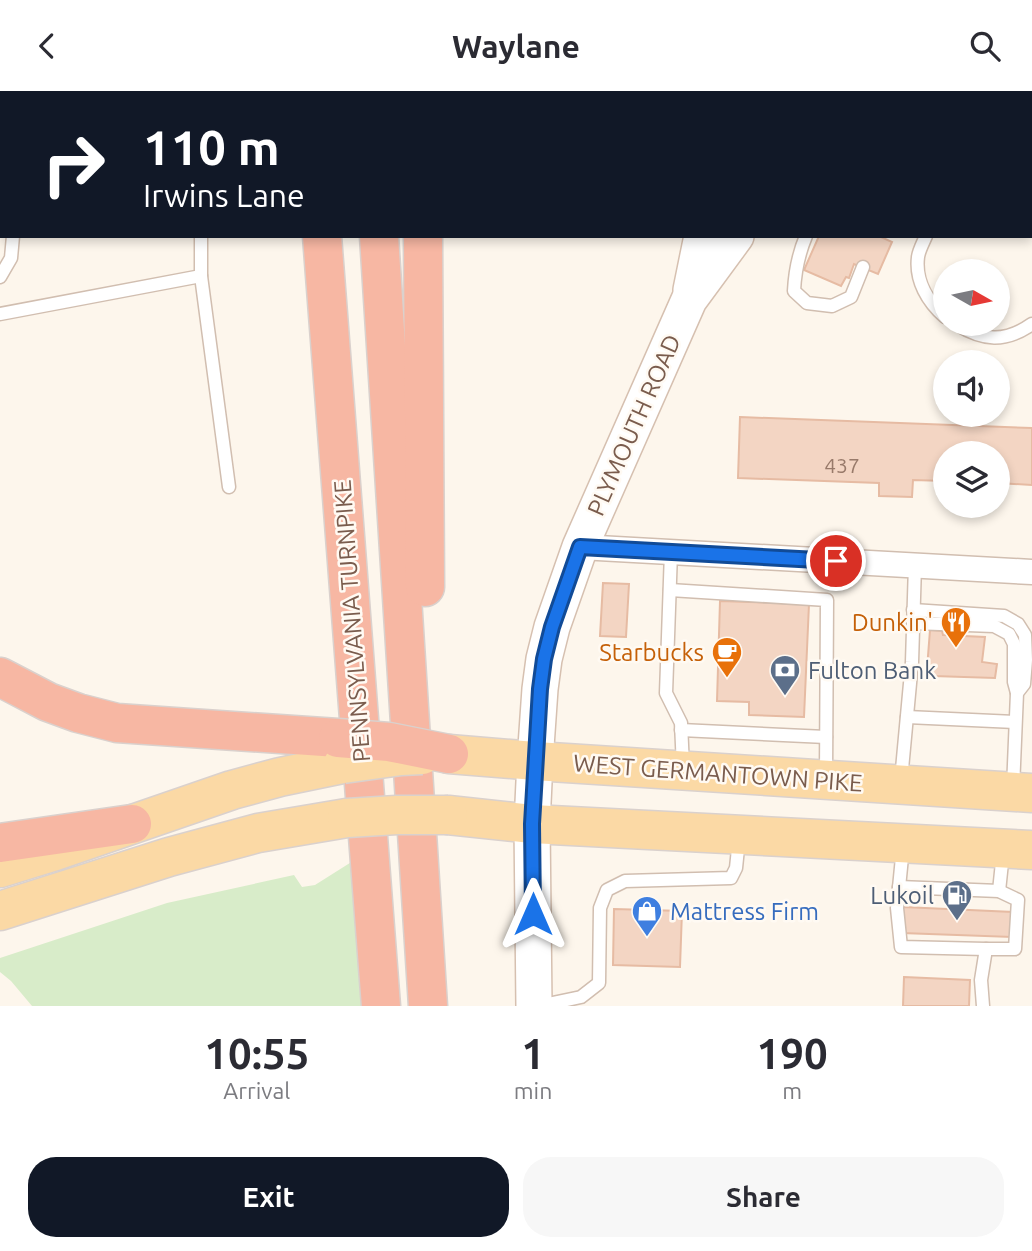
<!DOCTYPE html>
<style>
:root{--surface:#fff;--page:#f7f7f7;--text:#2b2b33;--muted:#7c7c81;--accent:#111827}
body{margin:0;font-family:Ubuntu,sans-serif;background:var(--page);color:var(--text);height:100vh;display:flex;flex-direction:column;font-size:26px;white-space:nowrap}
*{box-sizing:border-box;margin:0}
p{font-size:23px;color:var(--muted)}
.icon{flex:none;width:38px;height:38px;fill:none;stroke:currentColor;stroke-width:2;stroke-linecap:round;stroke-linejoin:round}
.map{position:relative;height:915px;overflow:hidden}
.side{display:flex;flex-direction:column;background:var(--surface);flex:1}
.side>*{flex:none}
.top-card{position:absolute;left:0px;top:0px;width:1032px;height:147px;box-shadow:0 4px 10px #0003;background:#111827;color:#fff;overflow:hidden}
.needle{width:46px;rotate:99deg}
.fabs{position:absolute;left:933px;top:168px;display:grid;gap:14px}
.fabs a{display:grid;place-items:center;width:77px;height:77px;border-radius:50%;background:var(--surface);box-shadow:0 4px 10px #0003;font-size:35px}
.pin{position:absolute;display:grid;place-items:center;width:60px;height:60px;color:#fff;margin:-30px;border:4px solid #fff;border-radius:50%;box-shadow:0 2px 7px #0007}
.me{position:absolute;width:77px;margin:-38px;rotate:0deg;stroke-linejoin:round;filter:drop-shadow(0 0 5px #0008)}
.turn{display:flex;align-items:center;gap:24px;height:147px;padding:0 28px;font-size:32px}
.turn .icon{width:91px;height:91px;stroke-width:2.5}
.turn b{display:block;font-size:49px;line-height:60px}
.eta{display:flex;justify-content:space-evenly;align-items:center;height:119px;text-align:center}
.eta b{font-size:42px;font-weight:700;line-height:49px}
.button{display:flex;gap:14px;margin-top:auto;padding:14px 28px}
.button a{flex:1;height:80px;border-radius:28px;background:var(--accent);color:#fff;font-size:28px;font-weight:700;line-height:80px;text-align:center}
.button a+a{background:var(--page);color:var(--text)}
header{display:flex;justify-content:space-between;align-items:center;height:91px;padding:0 28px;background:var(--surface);font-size:32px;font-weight:700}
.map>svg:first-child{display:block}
.green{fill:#d8ecc9}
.building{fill:#f3d5c3;stroke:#e6bba3;stroke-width:2}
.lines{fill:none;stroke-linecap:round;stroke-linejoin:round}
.lane-casing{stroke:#d1beb0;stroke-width:15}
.street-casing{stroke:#d1beb0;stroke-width:27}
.secondary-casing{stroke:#d6c0b0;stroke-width:38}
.primary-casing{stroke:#dad1cd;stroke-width:41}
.highway-casing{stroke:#dad1cd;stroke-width:41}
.lane{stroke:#fff;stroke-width:12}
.street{stroke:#fff;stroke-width:24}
.secondary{stroke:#fff;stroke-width:35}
.primary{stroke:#fbd9a5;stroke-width:38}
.highway{stroke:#f7b7a3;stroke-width:38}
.primary-bridge-casing{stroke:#dad1cd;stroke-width:41;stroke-linecap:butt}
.highway-bridge-casing{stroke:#dad1cd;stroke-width:41;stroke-linecap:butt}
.primary-bridge{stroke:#fbd9a5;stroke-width:38}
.highway-bridge{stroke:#f7b7a3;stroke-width:38}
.route-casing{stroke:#114b97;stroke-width:18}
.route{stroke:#1a73e8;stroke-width:12}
.labels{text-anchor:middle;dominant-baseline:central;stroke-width:5;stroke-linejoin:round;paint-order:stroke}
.number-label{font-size:21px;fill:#987a6a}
.street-label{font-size:24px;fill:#7a5c4d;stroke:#fffaf3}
.food-label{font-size:24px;fill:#c56008;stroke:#fffaf3;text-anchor:end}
.service-label{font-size:24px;fill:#4e5e75;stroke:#fffaf3;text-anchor:start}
.shop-label{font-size:24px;fill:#366cbe;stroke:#fffaf3;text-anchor:start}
</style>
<header><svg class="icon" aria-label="back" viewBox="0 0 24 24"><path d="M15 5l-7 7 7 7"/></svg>Waylane<svg class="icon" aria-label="search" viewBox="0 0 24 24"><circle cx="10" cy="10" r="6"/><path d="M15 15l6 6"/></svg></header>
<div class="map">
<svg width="1032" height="915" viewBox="0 0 1032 915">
<rect width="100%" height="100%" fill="#fdf6ec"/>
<path class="green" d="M353,770L364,915H32L11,890L0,881V867L167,812L294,784L302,796L315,794Z"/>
<g class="building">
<path d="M819,145H879L892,151L878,183L854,173L849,187L846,186L841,195L804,179Z"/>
<path d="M740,326L1032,337V394L998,392V362H945V390L913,389L912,406L879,405V392L738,387Z"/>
<path d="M603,492L629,493L626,546L600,545Z"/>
<path d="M720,510L809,513L804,626L749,624V611L717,610Z"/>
<path d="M930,539L942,540L943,544L985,546L982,571L997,573L995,587L933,585L927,578Z"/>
<path d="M903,816L1013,821L1012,846L902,842Z"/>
<path d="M614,818L682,820L680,876L613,874Z"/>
<path d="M904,886L970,889L969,915H903Z"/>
</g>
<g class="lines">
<g class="lane-casing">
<g id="lane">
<path d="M192,0V2"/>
<path d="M601,0L605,2"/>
<path d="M894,2L895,0"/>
<path d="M988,2L989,0"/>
<path d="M201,145V185L229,396"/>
<path d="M806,145C798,164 795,180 794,200L807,212L832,215L851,206L863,176"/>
<path d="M926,145C923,152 919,159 918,166C915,190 928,211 945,226"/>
<path d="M0,186L11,167L13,145"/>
<path d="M0,223L201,185"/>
<path d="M956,233C983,250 1005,252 1032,233"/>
<path d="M671,461L666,602L681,632L683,676"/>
<path d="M670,499L827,509L826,684"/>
<path d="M913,519L1004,525L1018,533L1025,544L1026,569L1024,593L1017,602L1013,697"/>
<path d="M913,532L994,535L1009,543L1014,553V591L1017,602"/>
<path d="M907,626L1015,631"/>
<path d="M681,639L826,646"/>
<path d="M901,689L912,571L915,474"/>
<path d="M903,756L897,817L901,856L986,858"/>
<path d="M899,796L999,800L1018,809L1015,858H986L981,889L983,915"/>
<path d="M999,800L1003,762"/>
<path d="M538,915L581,906L599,892L600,817L607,799L625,790L731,787L736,777L739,748"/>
</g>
</g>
<g class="street-casing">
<path id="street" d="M580,456L1032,481"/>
</g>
<g class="secondary-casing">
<g id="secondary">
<path d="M766,2V0"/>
<path d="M799,2V0"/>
<path d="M691,199L702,145"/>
<path d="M534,915L532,733L535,670L540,598L544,568L552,536L580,456L689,209L736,145"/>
</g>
</g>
<g class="primary-casing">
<g id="primary">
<path d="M449,663L535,670L1032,702"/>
<path d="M448,724L532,733L1032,759"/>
<path d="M0,777L55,760L232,699L280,686L343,673"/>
<path d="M0,820L169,766L258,742L347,727"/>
</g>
</g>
<g class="highway-casing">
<g id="highway">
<path d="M293,0V2"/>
<path d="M368,0V2"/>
<path d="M422,2V0"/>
<path d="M322,145L381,915"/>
<path d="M379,145L428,915"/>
<path d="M423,145L425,496"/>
<path d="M0,586L48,611L78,622L117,632L338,647"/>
<path d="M0,752L132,733"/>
</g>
</g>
<use href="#lane" class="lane"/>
<use href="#street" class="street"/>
<use href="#secondary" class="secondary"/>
<use href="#primary" class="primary"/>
<use href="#highway" class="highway"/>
<g class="primary-bridge-casing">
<g id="primary-bridge">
<path d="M343,673L401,665L422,664"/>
<path d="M347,727L397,724H448"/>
</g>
</g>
<g class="highway-bridge-casing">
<path id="highway-bridge" d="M338,647L389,651L449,663"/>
</g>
<use href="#primary-bridge" class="primary-bridge"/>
<use href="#highway-bridge" class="highway-bridge"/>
</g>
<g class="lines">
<g class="route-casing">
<path id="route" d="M533,823L532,733L540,598L544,568L552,536L580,456L836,470"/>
</g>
<use href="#route" class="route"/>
</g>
<defs>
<g id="restaurant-pin" transform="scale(1.575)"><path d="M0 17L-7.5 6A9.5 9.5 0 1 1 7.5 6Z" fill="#e8710a" stroke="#fffaf3"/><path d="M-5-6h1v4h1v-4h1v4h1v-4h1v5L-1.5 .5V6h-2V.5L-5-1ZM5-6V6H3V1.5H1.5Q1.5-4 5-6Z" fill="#fff"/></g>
<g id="cafe-pin" transform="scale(1.575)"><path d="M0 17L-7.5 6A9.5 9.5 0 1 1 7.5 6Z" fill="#e8710a" stroke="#fffaf3"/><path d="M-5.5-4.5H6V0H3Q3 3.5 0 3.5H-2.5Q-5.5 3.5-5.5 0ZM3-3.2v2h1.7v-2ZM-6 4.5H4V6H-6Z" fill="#fff"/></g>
<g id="bank-pin" transform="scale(1.575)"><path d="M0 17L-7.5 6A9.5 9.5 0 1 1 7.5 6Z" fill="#5c6f8a" stroke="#fffaf3"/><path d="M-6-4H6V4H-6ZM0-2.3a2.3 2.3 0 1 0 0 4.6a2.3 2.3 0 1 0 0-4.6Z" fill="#fff"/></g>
<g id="fuel-pin" transform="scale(1.575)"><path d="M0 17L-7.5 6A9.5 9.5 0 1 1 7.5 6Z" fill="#5c6f8a" stroke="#fffaf3"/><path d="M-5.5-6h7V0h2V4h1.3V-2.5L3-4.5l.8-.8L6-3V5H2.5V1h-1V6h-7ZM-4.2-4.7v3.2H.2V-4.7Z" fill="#fff"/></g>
<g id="shop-pin" transform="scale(1.575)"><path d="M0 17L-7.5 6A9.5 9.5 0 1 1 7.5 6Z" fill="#3f7fe0" stroke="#fffaf3"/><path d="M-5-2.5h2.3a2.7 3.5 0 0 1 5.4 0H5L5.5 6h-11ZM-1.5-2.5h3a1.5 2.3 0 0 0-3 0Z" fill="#fff"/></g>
</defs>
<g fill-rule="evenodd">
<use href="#restaurant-pin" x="956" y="531"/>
<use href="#cafe-pin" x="727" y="561"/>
<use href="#bank-pin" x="785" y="579"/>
<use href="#fuel-pin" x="957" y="804"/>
<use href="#shop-pin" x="647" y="820"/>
</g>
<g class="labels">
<g class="number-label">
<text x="842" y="374">437</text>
</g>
<g class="street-label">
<text transform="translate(634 334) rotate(-66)">PLYMOUTH ROAD</text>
<text transform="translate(352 530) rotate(-94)">PENNSYLVANIA TURNPIKE</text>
<text transform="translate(718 682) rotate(4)">WEST GERMANTOWN PIKE</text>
</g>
<g class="food-label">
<text x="933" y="531">Dunkin'</text>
<text x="704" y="561">Starbucks</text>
</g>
<g class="service-label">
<text x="808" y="579">Fulton Bank</text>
<text x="934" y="804" text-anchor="end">Lukoil</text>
</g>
<g class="shop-label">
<text x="670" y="820">Mattress Firm</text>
</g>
</g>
</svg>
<div class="fabs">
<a><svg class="needle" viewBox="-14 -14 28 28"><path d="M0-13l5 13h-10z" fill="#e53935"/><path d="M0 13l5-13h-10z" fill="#7c7c81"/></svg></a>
<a><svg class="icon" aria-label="sound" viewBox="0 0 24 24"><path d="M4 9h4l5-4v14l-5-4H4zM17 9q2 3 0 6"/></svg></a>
<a><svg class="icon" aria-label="layers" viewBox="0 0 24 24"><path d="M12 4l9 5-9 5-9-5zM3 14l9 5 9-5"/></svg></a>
</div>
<div class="pin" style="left:836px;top:470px;background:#d93025"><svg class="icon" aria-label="arrive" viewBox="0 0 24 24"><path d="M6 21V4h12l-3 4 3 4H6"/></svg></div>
<svg class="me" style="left:533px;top:823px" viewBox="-20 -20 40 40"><path d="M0-17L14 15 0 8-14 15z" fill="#1a73e8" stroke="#fff" stroke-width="4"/></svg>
<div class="top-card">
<div class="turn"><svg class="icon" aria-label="right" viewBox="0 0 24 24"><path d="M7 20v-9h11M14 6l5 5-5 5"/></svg><div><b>110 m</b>Irwins Lane</div></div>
</div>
</div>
<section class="side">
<div class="eta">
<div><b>10:55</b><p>Arrival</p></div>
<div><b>1</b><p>min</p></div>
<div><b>190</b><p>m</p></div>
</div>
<div class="button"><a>Exit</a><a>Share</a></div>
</section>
